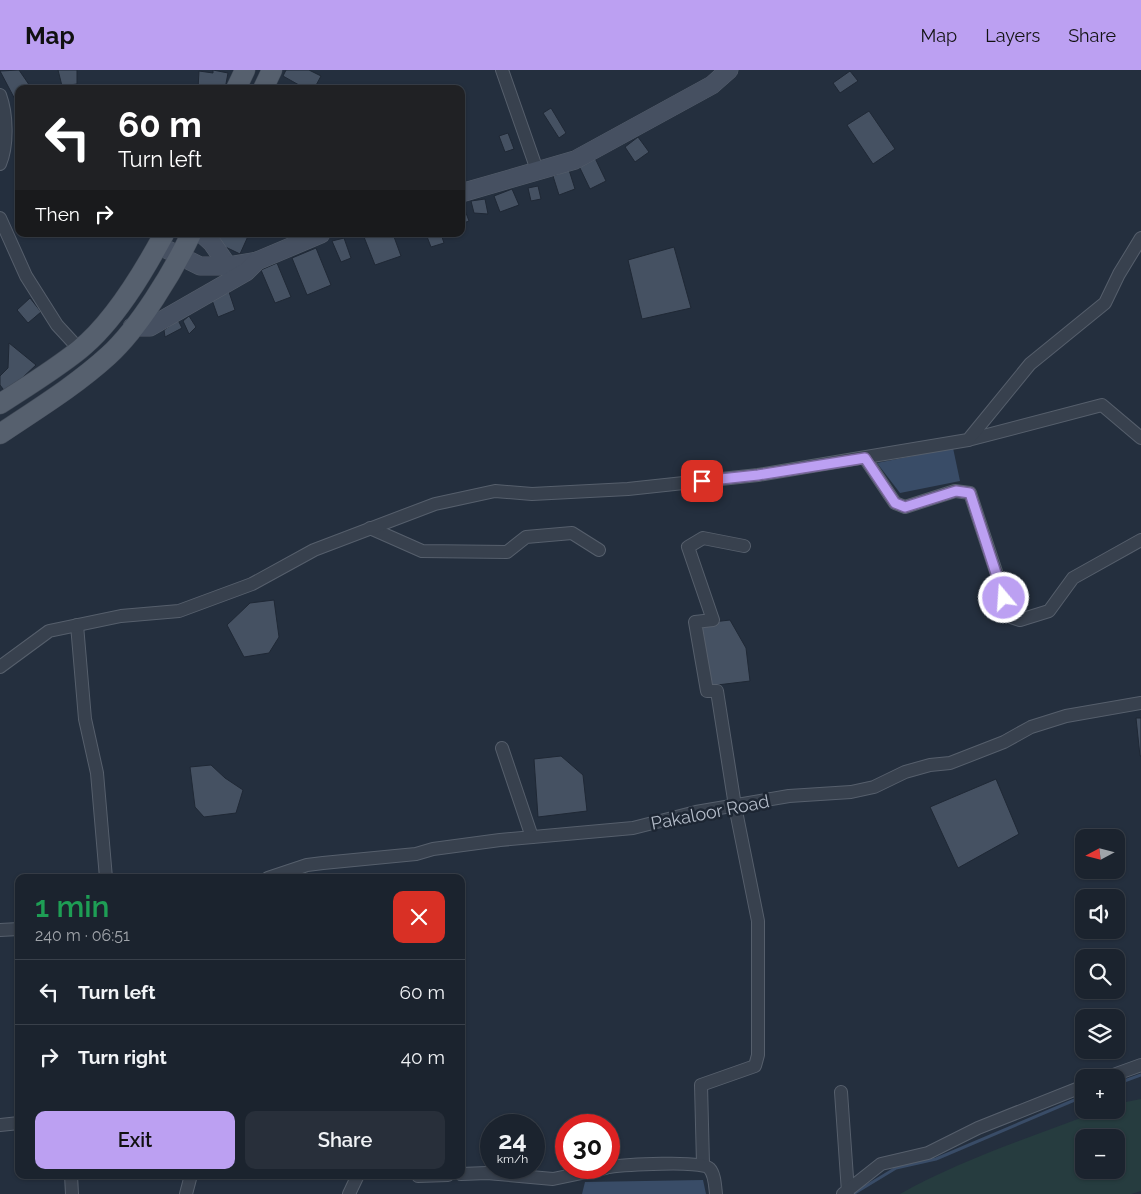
<!DOCTYPE html>
<meta charset="utf-8">
<style>
:root{--surface:#1b232e;--page:#282f3a;--text:#f1f3f6;--muted:#a0a4aa;--line:#39404a;--accent:#bca0f2}
body{margin:0;font-family:Raleway,sans-serif;background:var(--page);color:var(--text);height:100vh;display:flex;flex-direction:column;font-size:19px;white-space:nowrap}
*{box-sizing:border-box;margin:0}
p{font-size:16px;color:var(--muted)}
.icon{flex:none;width:28px;height:28px;fill:none;stroke:currentColor;stroke-width:2;stroke-linecap:round;stroke-linejoin:round}
.map{position:relative;flex:1;overflow:hidden}
.details{position:absolute;left:15px;top:804px;width:450px;height:305px;display:flex;flex-direction:column;background:var(--surface);border-radius:10px;box-shadow:0 1px 4px #0004,0 0 0 1px var(--line)}
.details>*{flex:none}
.top-card{position:absolute;left:15px;top:15px;width:450px;height:152px;border-radius:10px;box-shadow:0 1px 4px #0004,0 0 0 1px var(--line);background:#202124;color:#fff;overflow:hidden}
.needle{width:32px;rotate:263deg}
.tools{position:absolute;left:1075px;top:759px;display:grid;gap:10px}
.tools a{display:grid;place-items:center;width:50px;height:50px;border-radius:10px;background:var(--surface);box-shadow:0 1px 4px #0004,0 0 0 1px var(--line);font-size:25px}
.speed{position:absolute;left:480px;top:1044px;display:flex;gap:10px;font-size:25px;font-weight:700;text-align:center}
.speed>*{display:grid;place-content:center;width:65px;height:65px;border-radius:50%;background:var(--surface);box-shadow:0 1px 4px #0004,0 0 0 1px var(--line);line-height:1}
.speed small{font-size:12px;font-weight:400}
.speed .limit{border:8px solid #d22;background:#fff;color:#111}
.pin{position:absolute;display:grid;place-items:center;width:42px;height:42px;color:#fff;margin:-21px;border-radius:10px;box-shadow:0 2px 8px #0006}
.me{position:absolute;width:55px;margin:-28px;rotate:342deg;stroke-linejoin:round;filter:drop-shadow(0 0 4px #0008)}
.turn{display:flex;align-items:center;gap:18px;height:105px;padding:0 20px;font-size:22px}
.turn .icon{width:65px;height:65px;stroke-width:2.5}
.turn b{display:block;font-size:35px;line-height:42px}
.then{display:flex;align-items:center;height:48px;padding:0 20px;background:#0003;gap:10px;font-size:19px}
.round{display:grid;place-items:center;flex:none;width:52px;height:52px;border-radius:10px;background:var(--page)}
.headline{display:flex;align-items:center;justify-content:space-between;height:85px;padding:0 20px}
h1{font-size:30px;font-weight:600;line-height:38px;color:#1e9e55}
.cta{display:flex;gap:10px;margin-top:auto;padding:10px 20px}
.cta a{flex:1;height:58px;border-radius:10px;background:var(--accent);color:#111;font-size:20px;font-weight:600;line-height:58px;text-align:center}
.cta a+a{background:var(--page);color:var(--text)}
ul{padding:0;list-style:none}
li{display:flex;align-items:center;gap:15px;height:65px;padding:0 20px;border-top:1px solid var(--line)}
li div{flex:1}
li b{display:block;font-size:19px}
li em{font-style:normal}
header{display:flex;align-items:center;gap:30px;box-sizing:border-box;height:70px;padding:0 25px;background:var(--accent);color:#111}
header strong{font-size:24px}
nav{display:flex;gap:28px;margin-inline-start:auto;font-size:18px}
.map>svg:first-child{display:block}
.green{fill:#263c3f;fill-rule:evenodd}
.water{fill:#394c67}
.lines{fill:none;stroke-linecap:round;stroke-linejoin:round}
.stream{stroke:#394c67;stroke-width:3}
.building{fill:#455162;stroke:#1f2835}
.street-casing{stroke:#565f6c;stroke-width:14}
.secondary-casing{stroke:#565f6c;stroke-width:19}
.primary-casing{stroke:#414a57;stroke-width:21}
.street{stroke:#38414e;stroke-width:12}
.secondary{stroke:#465061;stroke-width:18}
.primary{stroke:#56606e;stroke-width:20}
.route-casing{stroke:#7a689d;stroke-width:12}
.route{stroke:#bca0f2;stroke-width:9}
.labels{text-anchor:middle;dominant-baseline:central;stroke-width:5;stroke-linejoin:round;paint-order:stroke}
.street-label{font-size:18px;fill:#b4bcc9;stroke:#1d2633}
</style>
<header>
<strong>Map</strong>
<nav><a>Map</a><a>Layers</a><a>Share</a></nav>
</header>
<div class="map">
<svg width="1141" height="1124" viewBox="0 0 1141 1124">
<rect width="100%" height="100%" fill="#242f3e"/>
<path class="green" d="M1141,1029V1121L1131,1124H900C963,1089 1034,1066 1102,1040H1116V1034ZM1084,1068H1116V1100H1084Z"/>
<g class="water">
<path d="M953,378L960,411L900,423L877,393Z"/>
<path d="M703,1110L706,1124H582L585,1112Z"/>
</g>
<g class="lines">
<g class="stream">
<path d="M1116,1014L1141,1005"/>
<path d="M853,1124L896,1098L936,1089L1084,1026"/>
</g>
</g>
<g class="building">
<path d="M19,0L32,19H19V37L0,1Z"/>
<path d="M58,0H77V14L62,16Z"/>
<path d="M213,0L228,3L225,19H198L199,1L213,3Z"/>
<path d="M286,0H309L321,6L314,19H306L283,6Z"/>
<path d="M850,1L858,11L840,23L833,13Z"/>
<path d="M551,38L566,63L559,68L543,43Z"/>
<path d="M869,41L895,79L873,94L847,55Z"/>
<path d="M508,63L514,79L505,82L499,66Z"/>
<path d="M638,67L649,82L635,92L625,77Z"/>
<path d="M595,88L606,111L590,119L579,96Z"/>
<path d="M569,100L575,119L559,125L553,106Z"/>
<path d="M538,116L541,129L531,131L528,118Z"/>
<path d="M512,119L519,135L500,142L494,126Z"/>
<path d="M485,129L488,144L474,143L471,131Z"/>
<path d="M463,135L469,151L461,154V136Z"/>
<path d="M211,164H249L240,184L209,169Z"/>
<path d="M372,164H393L401,186L375,195L364,167Z"/>
<path d="M426,164H441L444,173L431,177Z"/>
<path d="M344,168L351,188L341,192L332,171Z"/>
<path d="M674,177L691,238L642,249L628,190Z"/>
<path d="M316,178L331,215L307,225L292,188Z"/>
<path d="M277,193L291,227L275,233L261,200Z"/>
<path d="M229,222L235,240L218,247L212,230Z"/>
<path d="M30,228L41,242L28,253L17,240Z"/>
<path d="M189,246L196,257L189,264L183,251Z"/>
<path d="M178,250L182,258L165,267L164,260Z"/>
<path d="M9,273L36,295L6,323L0,315V306L8,298Z"/>
<path d="M274,530L279,567L269,583L244,587L227,555L250,533Z"/>
<path d="M730,550L746,578L750,611L709,616L696,554Z"/>
<path d="M1136,648H1141V686H1140Z"/>
<path d="M561,686L583,705L587,741L538,747L534,689Z"/>
<path d="M211,695L225,708L243,720L236,743L204,747L195,737L190,697Z"/>
<path d="M996,709L1019,764L958,798L930,737Z"/>
</g>
<g class="lines">
<g class="street-casing">
<g id="street">
<path d="M502,0L537,100"/>
<path d="M0,25C7,44 8,75 0,94"/>
<path d="M0,148L26,206L57,255L80,280"/>
<path d="M968,370L1102,335L1141,368"/>
<path d="M865,388L895,433L905,437L955,421L970,423L1011,547L1020,550L1049,541L1073,508L1141,470"/>
<path d="M370,458L422,481L507,482L526,467L572,463L599,480"/>
<path d="M77,555L85,649L97,703L106,808"/>
<path d="M0,597L49,561L121,546L179,541L252,514L314,480L435,434L495,421L532,424L628,419L758,405L968,370L1030,294L1105,233L1119,204L1141,168"/>
<path d="M502,678L532,767"/>
<path d="M268,808L307,795L323,793L416,784L433,779L500,770L633,758L696,742L789,726L851,722L874,717L905,702L930,695L950,693L1004,672L1031,657L1066,646L1141,633"/>
<path d="M0,860L19,859"/>
<path d="M1105,1008L1141,995"/>
<path d="M841,1022L848,1122"/>
<path d="M0,1055L19,1053"/>
<path d="M703,1094L701,1015L755,996L758,985V851L735,736L717,621H707L695,552L713,550L688,477L703,468L744,476"/>
<path d="M609,1097C623,1095 702,1090 709,1098C715,1104 715,1116 716,1124"/>
<path d="M461,1104L487,1103L553,1109L606,1098"/>
<path d="M71,1105L72,1124"/>
<path d="M418,1106L448,1105"/>
<path d="M186,1124L191,1105"/>
<path d="M349,1124L358,1105"/>
<path d="M843,1124L881,1094L928,1083L978,1058L1084,1016"/>
</g>
</g>
<g class="secondary-casing">
<g id="secondary">
<path d="M461,123L575,90L712,15L729,0"/>
<path d="M202,164L212,173L228,196"/>
<path d="M158,175L200,196H228L257,191"/>
<path d="M132,257H150L246,202L257,191L321,164"/>
</g>
</g>
<g class="primary-casing">
<g id="primary">
<path d="M236,19L245,0"/>
<path d="M263,19L272,0"/>
<path d="M0,334C26,317 54,300 79,280C114,252 143,203 164,164"/>
<path d="M0,364C37,339 75,316 108,286C139,258 173,202 191,164"/>
</g>
</g>
<use href="#street" class="street"/>
<use href="#secondary" class="secondary"/>
<use href="#primary" class="primary"/>
</g>
<g class="lines">
<g class="route-casing">
<path id="route" d="M702,411L758,405L865,388L895,433L905,437L956,421L970,423L1004,528"/>
</g>
<use href="#route" class="route"/>
</g>
<g class="labels">
<g class="street-label">
<text transform="translate(710 742) rotate(-11)">Pakaloor Road</text>
</g>
</g>
</svg>
<div class="tools">
<a><svg class="needle" viewBox="-14 -14 28 28"><path d="M0-13l5 13h-10z" fill="#e53935"/><path d="M0 13l5-13h-10z" fill="#a0a4aa"/></svg></a>
<a><svg class="icon" aria-label="sound" viewBox="0 0 24 24"><path d="M4 9h4l5-4v14l-5-4H4zM17 9q2 3 0 6"/></svg></a>
<a><svg class="icon" aria-label="search" viewBox="0 0 24 24"><circle cx="10" cy="10" r="6"/><path d="M15 15l6 6"/></svg></a>
<a><svg class="icon" aria-label="layers" viewBox="0 0 24 24"><path d="M12 4l9 5-9 5-9-5zM3 14l9 5 9-5"/></svg></a>
<a>+</a>
<a>−</a>
</div>
<div class="speed"><div>24<small>km/h</small></div><div class="limit">30</div></div>
<div class="pin" style="left:702px;top:411px;background:#d93025"><svg class="icon" aria-label="arrive" viewBox="0 0 24 24"><path d="M6 21V4h12l-3 4 3 4H6"/></svg></div>
<svg class="me" style="left:1004px;top:528px" viewBox="-20 -20 40 40"><circle r="17" fill="#bca0f2" stroke="#fff" stroke-width="3"/><path d="M0-11L8 9 0 5-8 9z" fill="#fff"/></svg>
<div class="top-card">
<div class="turn"><svg class="icon" aria-label="left" viewBox="0 0 24 24"><path d="M17 20v-9H6M10 6l-5 5 5 5"/></svg><div><b>60 m</b>Turn left</div></div>
<div class="then">Then<svg class="icon" aria-label="right" viewBox="0 0 24 24"><path d="M7 20v-9h11M14 6l5 5-5 5"/></svg></div>
</div>
<section class="details">
<div class="headline"><div><h1>1 min</h1><p>240 m · 06:51</p></div><a class="round" style="background:#d93025;color:#fff"><svg class="icon" aria-label="close" viewBox="0 0 24 24"><path d="M6 6l12 12M18 6L6 18"/></svg></a></div>
<ul>
<li><svg class="icon" aria-label="left" viewBox="0 0 24 24"><path d="M17 20v-9H6M10 6l-5 5 5 5"/></svg><div><b>Turn left</b></div><em>60 m</em></li>
<li><svg class="icon" aria-label="right" viewBox="0 0 24 24"><path d="M7 20v-9h11M14 6l5 5-5 5"/></svg><div><b>Turn right</b></div><em>40 m</em></li>
</ul>
<div class="cta"><a>Exit</a><a>Share</a></div>
</section>
</div>
